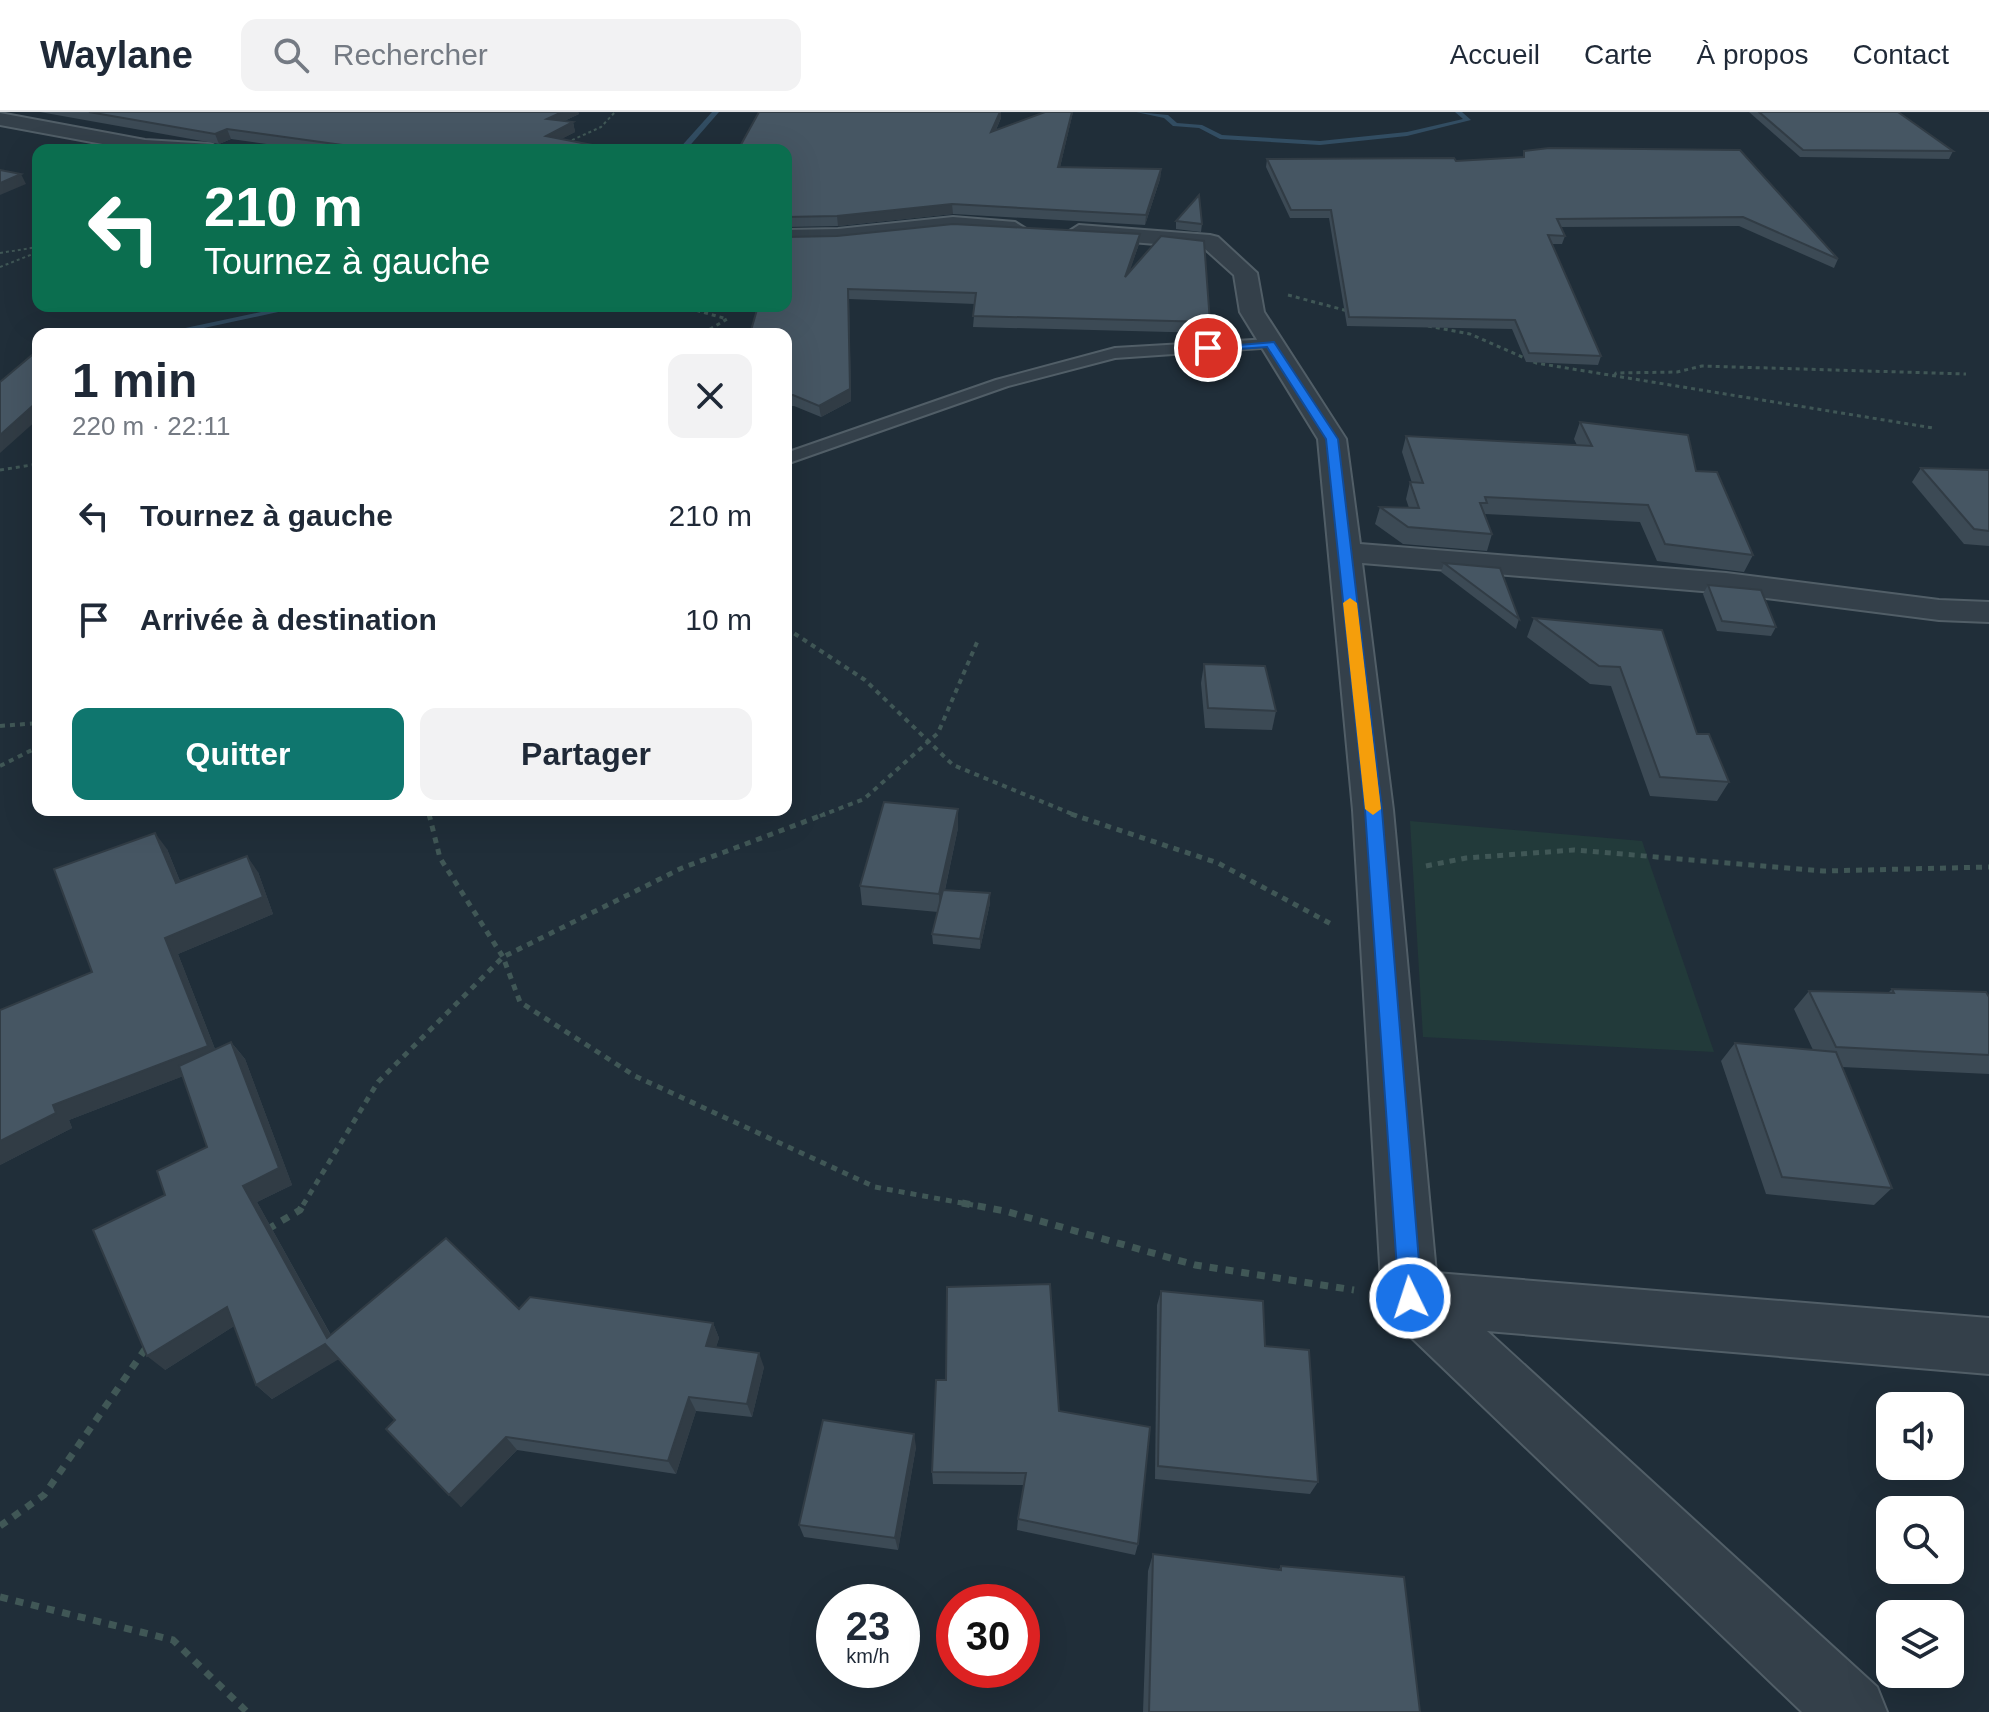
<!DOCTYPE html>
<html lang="fr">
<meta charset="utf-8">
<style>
:root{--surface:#fff;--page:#f2f2f3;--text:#1f2937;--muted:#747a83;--line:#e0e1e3;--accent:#0f766e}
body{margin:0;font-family:Helvetica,sans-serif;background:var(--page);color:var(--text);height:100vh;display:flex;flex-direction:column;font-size:30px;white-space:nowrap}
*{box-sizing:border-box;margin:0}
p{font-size:26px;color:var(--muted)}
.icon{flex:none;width:44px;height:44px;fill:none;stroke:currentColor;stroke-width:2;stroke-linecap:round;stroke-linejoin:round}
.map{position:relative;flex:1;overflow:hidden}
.panel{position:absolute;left:32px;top:216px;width:760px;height:488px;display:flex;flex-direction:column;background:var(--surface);border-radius:16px;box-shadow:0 8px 32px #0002}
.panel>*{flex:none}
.hud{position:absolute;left:32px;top:32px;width:760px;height:168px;border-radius:16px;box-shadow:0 8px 32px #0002;background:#0b6e4f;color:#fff;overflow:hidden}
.tools{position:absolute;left:1876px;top:1280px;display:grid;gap:16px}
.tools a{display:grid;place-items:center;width:88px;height:88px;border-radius:16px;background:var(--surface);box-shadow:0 8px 32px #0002;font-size:40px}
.speed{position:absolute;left:816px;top:1472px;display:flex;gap:16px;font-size:40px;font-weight:700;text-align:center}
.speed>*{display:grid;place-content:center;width:104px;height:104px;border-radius:50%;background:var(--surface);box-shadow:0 8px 32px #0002;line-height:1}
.speed small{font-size:20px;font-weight:400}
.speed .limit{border:12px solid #d22;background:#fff;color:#111}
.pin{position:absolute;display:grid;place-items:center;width:68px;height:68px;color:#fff;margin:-34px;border:4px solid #fff;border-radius:50%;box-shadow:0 2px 8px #0007}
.me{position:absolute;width:88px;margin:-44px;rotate:356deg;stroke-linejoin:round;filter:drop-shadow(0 0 6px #0008)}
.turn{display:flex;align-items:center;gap:28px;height:168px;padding:0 40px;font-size:36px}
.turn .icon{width:104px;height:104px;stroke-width:2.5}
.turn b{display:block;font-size:56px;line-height:68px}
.round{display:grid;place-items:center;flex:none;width:84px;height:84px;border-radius:16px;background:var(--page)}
.overview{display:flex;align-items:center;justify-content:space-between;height:136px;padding:0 40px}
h1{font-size:48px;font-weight:800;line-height:60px}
.button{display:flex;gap:16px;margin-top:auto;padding:16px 40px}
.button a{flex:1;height:92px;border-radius:16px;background:var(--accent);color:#fff;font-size:32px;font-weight:800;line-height:92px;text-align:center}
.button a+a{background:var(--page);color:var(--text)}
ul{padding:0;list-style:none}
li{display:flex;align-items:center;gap:24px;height:104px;padding:0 40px}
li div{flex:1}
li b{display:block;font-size:30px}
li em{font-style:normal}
header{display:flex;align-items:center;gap:48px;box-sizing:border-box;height:112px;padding:0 40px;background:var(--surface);border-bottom:2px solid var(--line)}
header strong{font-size:38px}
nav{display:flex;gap:44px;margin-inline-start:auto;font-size:28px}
.search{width:560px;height:72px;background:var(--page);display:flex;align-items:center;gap:20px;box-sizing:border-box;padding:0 28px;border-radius:16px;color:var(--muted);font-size:30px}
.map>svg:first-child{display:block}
.green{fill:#223a3a}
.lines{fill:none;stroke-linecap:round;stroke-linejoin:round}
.stream{fill:#324d62;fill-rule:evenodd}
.service-casing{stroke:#515e67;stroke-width:4}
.minor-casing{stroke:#515e67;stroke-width:4}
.path-far4{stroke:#405756;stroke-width:2;stroke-dasharray:3 3;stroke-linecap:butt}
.path-far3{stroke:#405756;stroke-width:3;stroke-dasharray:4 4;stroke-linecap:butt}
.path-far2{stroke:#405756;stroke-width:4;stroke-dasharray:5 5;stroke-linecap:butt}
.path-far1{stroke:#405756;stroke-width:5;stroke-dasharray:6 6;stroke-linecap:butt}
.path{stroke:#405756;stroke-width:7;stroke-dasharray:8 8;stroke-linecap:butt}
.service{fill:#34404a;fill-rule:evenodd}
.minor{fill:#34404a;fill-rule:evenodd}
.wall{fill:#3c4a55}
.shaded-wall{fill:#313c45}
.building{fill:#465663;stroke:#313c45;stroke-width:2}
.route{fill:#1a73e8;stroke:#114b97;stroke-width:2}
.slow{fill:#f59e0b}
</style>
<header>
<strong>Waylane</strong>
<div class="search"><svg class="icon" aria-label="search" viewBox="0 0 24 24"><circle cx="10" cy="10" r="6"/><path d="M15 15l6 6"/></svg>Rechercher</div>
<nav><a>Accueil</a><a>Carte</a><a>À propos</a><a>Contact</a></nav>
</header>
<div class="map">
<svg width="1989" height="1600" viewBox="0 0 1989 1600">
<rect width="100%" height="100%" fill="#202e39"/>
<path class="green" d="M1410,709L1642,729L1714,940L1423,925Z"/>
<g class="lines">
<g class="stream">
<path d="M712,0H719L686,38H678Z"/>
<path d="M1136,0L1168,3L1177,11L1202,13L1222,23L1320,29L1407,20L1463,7L1455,0H1462L1471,8L1407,24L1320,33L1220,27L1199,16L1173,14L1164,6Z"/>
<path d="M289,194H306L176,222H157Z"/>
</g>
<g class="service-casing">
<path id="service" d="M1270,227L1278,232L1275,235L1115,246L1008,274L786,352V341L996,268L1115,236Z"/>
</g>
<g class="minor-casing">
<g id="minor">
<path d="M0,1L145,28L211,32L221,38H135L0,13Z"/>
<path d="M953,105L1015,110L1026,117C1014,132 972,119 954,119C898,118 842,131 786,132V118L838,117Z"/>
<path d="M1079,113L1210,123L1218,125L1257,161L1264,200L1346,327L1360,432L1726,461L1939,488L1989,490V510L1939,508L1726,481L1362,451L1393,698L1436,1161L1989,1206V1262L1487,1219L1877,1575L1887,1600H1802L1390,1205L1382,1186L1353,698L1318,327L1240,200L1234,163L1204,136L1071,125L1068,120Z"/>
</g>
</g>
<g class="path-far4">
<path d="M579,38L568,30L601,15L615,0"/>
<path d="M0,141L38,135"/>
<path d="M0,155L38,140"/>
</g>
<g class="path-far3">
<path d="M1288,183L1348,199"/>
<path d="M681,194L727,207L702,222"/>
<path d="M1428,214L1470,222L1536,251L1933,316"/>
<path d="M573,222H643"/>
<path d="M1614,264L1616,261L1677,260L1702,254L1966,262"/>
<path d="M0,358L38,352"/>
</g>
<g class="path-far2">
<path d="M786,516L865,568L953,653L1077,704"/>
<path d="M0,614L38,611"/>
<path d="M0,654L38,635"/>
<path d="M428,698L429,704"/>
<path d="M820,704L864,687L938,621L978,528"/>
</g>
<g class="path-far1">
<path d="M429,702L440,746L503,845L520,890L635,964L875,1075L973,1093"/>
<path d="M1071,702L1218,751L1333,813"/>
<path d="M1426,754L1466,746L1574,738L1823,759L1989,755"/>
<path d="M303,1093L378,970L503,845L682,756L825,702"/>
</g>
<g class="path">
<path d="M962,1091L1005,1099L1195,1153L1354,1178"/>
<path d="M268,1117L300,1098L304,1091"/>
<path d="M0,1414L44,1383L148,1233"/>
<path d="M0,1485L173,1528L247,1600"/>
</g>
<use href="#service" class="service"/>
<use href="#minor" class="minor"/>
</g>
<g class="wall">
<path d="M40,0H578L579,2L564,9L573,10L575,20L561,27L618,38H309L231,27L219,32Z"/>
<path d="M759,0H1001V6L996,18L1073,0L1060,55L1161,57L1160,67L1145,113L953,102L838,114L786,115V38Z"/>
<path d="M1749,0H1898L1953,39L1949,47L1800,45Z"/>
<path d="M1740,38L1838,147L1834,156L1739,114L1561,115L1565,124L1562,132H1552L1601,244L1598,253L1526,250L1512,217L1347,214L1329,106H1290L1266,55L1267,47L1456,49L1523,45L1524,39Z"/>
<path d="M1176,109L1202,112L1201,120L1176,117Z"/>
<path d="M1140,122L1139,132L1129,160L1210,210L1208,221L973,215L975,192L849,187L851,289L821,305L794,294H786V125Z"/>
<path d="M1580,310L1696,359L1753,443L1744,460L1657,449L1640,410L1485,402L1492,422L1487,439L1403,432L1375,412L1380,395L1409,396L1406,387L1410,370L1412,371L1402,340L1406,324L1577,333L1574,327Z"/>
<path d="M1921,356L1989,358V434L1964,432L1912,370Z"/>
<path d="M1444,451L1519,507L1516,517L1441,460Z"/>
<path d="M1708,473L1776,515L1771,524L1717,519L1703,482Z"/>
<path d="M1534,506L1662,518L1697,622L1729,670L1717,689L1650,684L1611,574L1590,572L1527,525Z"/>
<path d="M1204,552L1276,599L1272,618L1205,616L1201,571Z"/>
<path d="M958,697V716L945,778L990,781V791L980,837L933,832L932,822L938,800L862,793L860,774Z"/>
<path d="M167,737L180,769L258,760L273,802L178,842L215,937L231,930L245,947L292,1073L257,1090L331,1223L519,1197L713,1211L719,1226L716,1235L764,1255L752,1305L696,1299L676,1362L517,1338L461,1395L395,1308L338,1247L272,1287L256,1273L234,1214L165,1258V1083L207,1035L183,964L69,1008L72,1016L0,1053L92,860Z"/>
<path d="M1892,877L1989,885V962L1842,955L1892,1076L1874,1093L1766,1082L1721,949L1735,931L1813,938L1794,897L1809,879L1888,881Z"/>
<path d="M1161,1179L1265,1234L1318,1370L1310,1382L1155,1367L1157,1193Z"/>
<path d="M1059,1299L1138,1432L1135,1443L1017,1418L1018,1407L1024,1373L933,1372L932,1360Z"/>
<path d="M916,1335L898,1438L804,1425L799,1413Z"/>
<path d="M1153,1442L1279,1457L1281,1454L1420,1600H1143L1148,1459Z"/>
</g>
<g class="shaded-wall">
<path d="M562,0H578L579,2L549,16L547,7Z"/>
<path d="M1000,0H1001V6L991,29V20Z"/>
<path d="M1072,0H1073L1058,64V55Z"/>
<path d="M573,10L575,20L548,34L546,24Z"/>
<path d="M227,17L231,27L219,32L215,22Z"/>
<path d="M1161,57L1160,67L1145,113L1146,103Z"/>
<path d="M21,62L26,72L0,83V71Z"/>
<path d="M952,92L953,102L838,114L837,104Z"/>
<path d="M1140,122L1139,132L1124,176L1125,165Z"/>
<path d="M848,177L851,289L821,305L819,294Z"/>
<path d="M38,289V307L0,341V323Z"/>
<path d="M958,697V716L940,801L939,782Z"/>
<path d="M155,721L167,737L187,787L176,771Z"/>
<path d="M247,744L258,760L273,802L178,842L220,950L69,1008L72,1016L0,1053V1029L53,993L165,826Z"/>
<path d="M990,781V791L980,837V827Z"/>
<path d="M231,930L245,947L292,1073L257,1090L340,1240L327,1226L243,1074Z"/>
<path d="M227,1195L242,1209L165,1258L147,1244Z"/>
<path d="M713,1211L719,1226L712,1248L706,1234Z"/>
<path d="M325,1232L339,1247L272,1287L256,1273Z"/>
<path d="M759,1241L764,1255L752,1305L747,1292Z"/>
<path d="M689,1285L696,1299L676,1362L668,1349Z"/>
<path d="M914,1322L916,1335L898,1438L895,1426Z"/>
<path d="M506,1325L517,1338L461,1395L449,1383Z"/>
</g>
<g class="building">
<path d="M89,0H562L547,7L573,10L546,24L618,38H370L371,37L227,17L215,22Z"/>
<path d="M759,0H1000L991,20L1045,0H1072L1058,55L1161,57L1146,103L952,92L837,104L786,105V91L788,88H786V38H738Z"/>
<path d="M1759,0H1898L1953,39L1803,38Z"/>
<path d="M1549,36L1740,38L1838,147L1743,105L1557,107L1565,124L1548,123L1601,244L1529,241L1515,208L1349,205L1331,98H1291L1267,47L1454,46L1456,49L1524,45V39Z"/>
<path d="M0,58L21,62L0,71Z"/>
<path d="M1199,83L1202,112L1176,109Z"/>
<path d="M953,112L1140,122L1125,165L1161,124L1204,129L1210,210L973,204L976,181L848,177L850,277L819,294L793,283H786V222H750L758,194H786V125L837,124Z"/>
<path d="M38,238V289L0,323V270Z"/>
<path d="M1580,310L1688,323L1696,359L1717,360L1753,443L1665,432L1648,393L1485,385L1487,391H1480L1492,422L1408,415L1380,395L1419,396L1410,370L1423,371L1406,324L1592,334Z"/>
<path d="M1921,356L1989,358V419L1974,417Z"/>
<path d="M1444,451L1500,456L1519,507Z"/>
<path d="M1708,473L1761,478L1776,515L1722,509Z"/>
<path d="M1534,506L1662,518L1697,622H1709L1729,670L1660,665L1620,555L1599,554Z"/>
<path d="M1204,552L1265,554L1276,599L1208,596Z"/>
<path d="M884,690L958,697L939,782L860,774Z"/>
<path d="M155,721L176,771L247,744L263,785L165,826L208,934L53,993L56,1001L0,1029V898L92,860L54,757Z"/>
<path d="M943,778L990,781L980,827L932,822Z"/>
<path d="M1892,877L1986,880L1989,885V943L1836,935L1809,879L1894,881Z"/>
<path d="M231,930L279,1056L243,1074L327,1226L446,1126L519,1197L530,1185L713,1211L706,1234L759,1241L747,1292L689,1285L668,1349L506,1325L449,1383L386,1317L395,1308L325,1232L256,1273L227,1195L147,1244L93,1118L165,1083L157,1059L207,1035L179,954Z"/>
<path d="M1735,931L1836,940L1892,1076L1782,1065Z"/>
<path d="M1050,1172L1059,1299L1150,1315L1138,1432L1018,1407L1026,1361L932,1360L936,1268H946L947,1175Z"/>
<path d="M1161,1179L1263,1189L1265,1234L1309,1238L1318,1370L1158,1354Z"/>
<path d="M823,1308L914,1322L895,1426L799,1413Z"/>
<path d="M1153,1442L1281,1458V1454L1404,1465L1420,1600H1149Z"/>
</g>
<path class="route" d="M1274,230L1338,327L1382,698L1422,1186L1418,1194L1410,1197L1402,1194L1399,1186L1365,698L1326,327L1267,235L1208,239L1203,236Z"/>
<path class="slow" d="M1350,486L1357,491L1381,697L1373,703L1365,697L1343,491Z"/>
</svg>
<div class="tools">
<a><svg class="icon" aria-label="sound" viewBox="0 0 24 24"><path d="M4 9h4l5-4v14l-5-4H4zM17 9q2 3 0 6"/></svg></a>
<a><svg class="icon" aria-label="search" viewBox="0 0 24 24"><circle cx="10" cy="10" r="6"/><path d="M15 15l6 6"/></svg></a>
<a><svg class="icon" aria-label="layers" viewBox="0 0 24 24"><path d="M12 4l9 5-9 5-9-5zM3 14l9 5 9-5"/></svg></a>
</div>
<div class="speed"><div>23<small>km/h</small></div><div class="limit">30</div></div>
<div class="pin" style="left:1208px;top:236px;background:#d93025"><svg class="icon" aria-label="arrive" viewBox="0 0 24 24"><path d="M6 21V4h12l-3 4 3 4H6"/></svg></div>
<svg class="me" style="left:1410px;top:1186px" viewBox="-20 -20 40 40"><circle r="17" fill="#1a73e8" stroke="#fff" stroke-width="3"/><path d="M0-11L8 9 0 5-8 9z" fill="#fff"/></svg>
<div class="hud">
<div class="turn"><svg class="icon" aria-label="left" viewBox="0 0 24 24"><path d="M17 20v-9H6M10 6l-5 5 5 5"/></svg><div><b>210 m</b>Tournez à gauche</div></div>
</div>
<section class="panel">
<div class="overview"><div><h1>1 min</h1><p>220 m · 22:11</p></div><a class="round"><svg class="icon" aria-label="close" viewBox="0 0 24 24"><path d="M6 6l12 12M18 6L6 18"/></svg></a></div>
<ul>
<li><svg class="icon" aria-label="left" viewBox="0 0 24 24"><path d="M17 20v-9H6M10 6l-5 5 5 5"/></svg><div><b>Tournez à gauche</b></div><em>210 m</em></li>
<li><svg class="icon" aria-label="arrive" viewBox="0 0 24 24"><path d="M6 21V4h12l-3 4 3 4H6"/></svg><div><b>Arrivée à destination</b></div><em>10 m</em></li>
</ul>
<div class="button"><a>Quitter</a><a>Partager</a></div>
</section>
</div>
